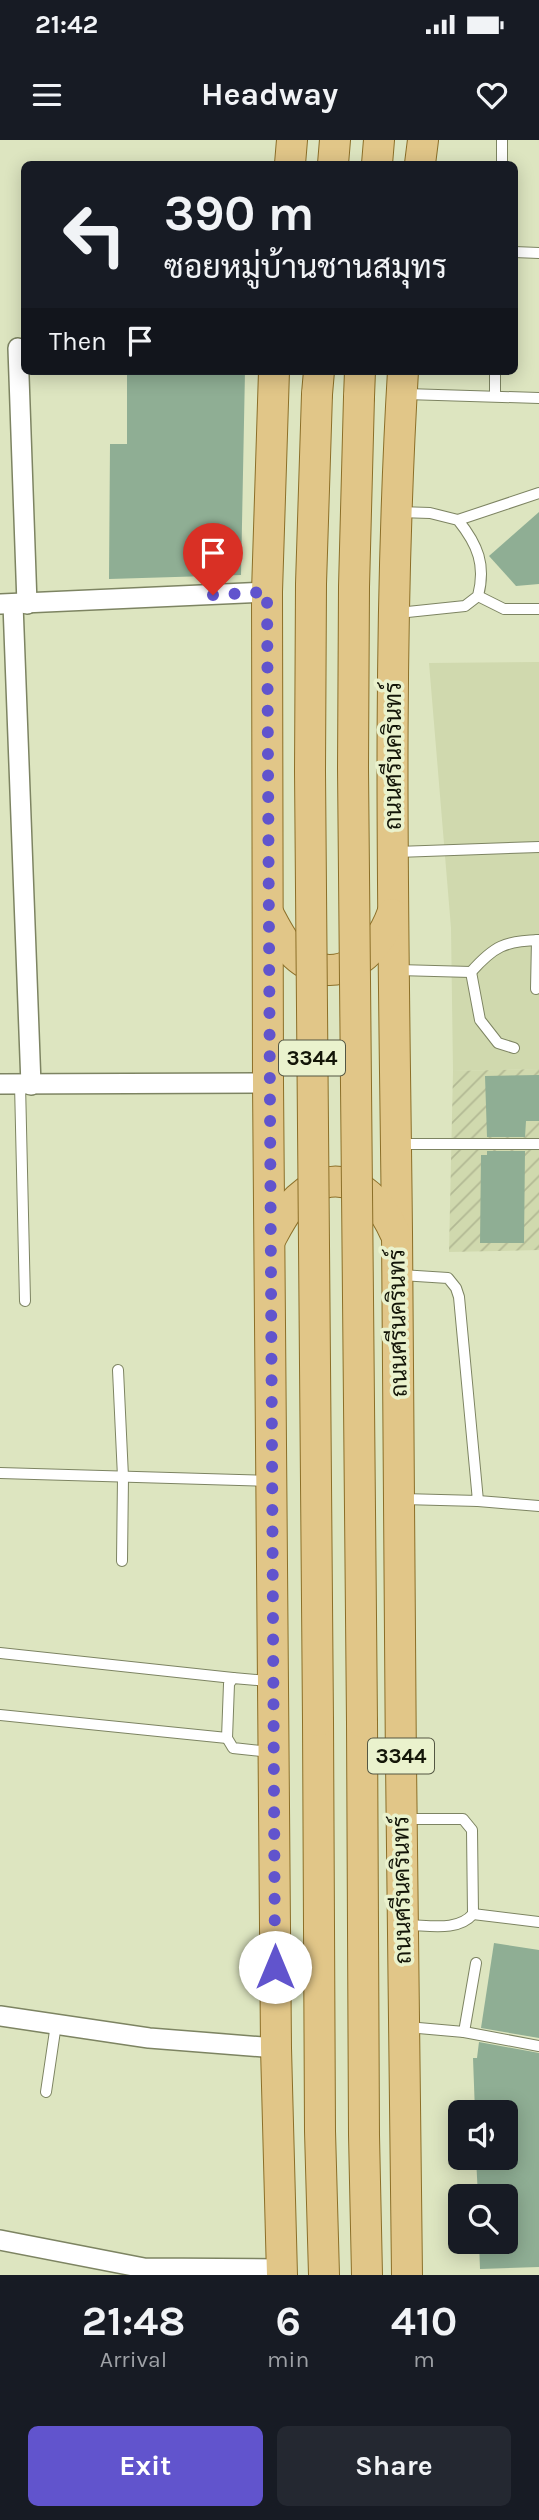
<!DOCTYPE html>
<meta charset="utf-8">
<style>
:root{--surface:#171b24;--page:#242831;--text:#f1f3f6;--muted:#9ea1a6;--accent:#6154cd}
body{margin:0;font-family:Karla,Sarabun,sans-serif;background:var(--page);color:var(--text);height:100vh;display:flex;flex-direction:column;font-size:26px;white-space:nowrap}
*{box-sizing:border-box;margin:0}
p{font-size:23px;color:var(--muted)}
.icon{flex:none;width:38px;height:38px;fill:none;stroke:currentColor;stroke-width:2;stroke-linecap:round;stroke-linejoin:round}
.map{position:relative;height:2135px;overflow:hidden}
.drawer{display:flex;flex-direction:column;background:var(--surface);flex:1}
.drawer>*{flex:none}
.hud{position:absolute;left:21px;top:21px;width:497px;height:214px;border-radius:10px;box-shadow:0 4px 18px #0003;background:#171b24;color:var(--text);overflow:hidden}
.controls{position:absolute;left:448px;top:1960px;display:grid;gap:14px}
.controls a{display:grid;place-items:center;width:70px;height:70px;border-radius:10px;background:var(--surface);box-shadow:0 4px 18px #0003;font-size:35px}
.pin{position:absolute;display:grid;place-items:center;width:60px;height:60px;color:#fff;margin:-72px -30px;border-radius:50% 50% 50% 0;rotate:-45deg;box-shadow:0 0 7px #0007}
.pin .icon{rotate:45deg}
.me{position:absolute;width:77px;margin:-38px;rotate:0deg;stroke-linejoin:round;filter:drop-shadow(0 0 5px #0008)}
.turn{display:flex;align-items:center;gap:24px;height:147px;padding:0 28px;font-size:32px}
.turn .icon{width:91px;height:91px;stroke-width:2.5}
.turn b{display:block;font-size:49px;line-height:60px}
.then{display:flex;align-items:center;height:66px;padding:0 28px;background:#0003;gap:14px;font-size:26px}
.eta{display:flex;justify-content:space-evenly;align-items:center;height:119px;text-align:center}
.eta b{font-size:42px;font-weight:700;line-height:49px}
.button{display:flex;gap:14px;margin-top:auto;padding:14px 28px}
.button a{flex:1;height:80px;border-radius:10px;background:var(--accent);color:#fff;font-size:28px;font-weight:700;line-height:80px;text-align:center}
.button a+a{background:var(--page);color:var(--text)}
.status{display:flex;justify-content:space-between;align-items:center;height:49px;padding:0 35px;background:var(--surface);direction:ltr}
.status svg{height:19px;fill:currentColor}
header{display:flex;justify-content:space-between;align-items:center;height:91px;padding:0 28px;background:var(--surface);font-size:32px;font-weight:700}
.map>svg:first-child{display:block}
.built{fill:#d0d9ae}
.industrial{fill:url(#industrial-furrows)}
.building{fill:#8fae94}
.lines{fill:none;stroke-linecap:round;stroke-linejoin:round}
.service-casing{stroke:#7d8462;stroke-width:12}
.minor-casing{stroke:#7d8462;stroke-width:22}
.primary-casing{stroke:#8c6f28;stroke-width:32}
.service{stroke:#fff;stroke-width:10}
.minor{stroke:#fff;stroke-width:19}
.primary{stroke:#e1c688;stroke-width:30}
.primary-bridge-casing{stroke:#8c6f28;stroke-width:32;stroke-linecap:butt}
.primary-bridge{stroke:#e1c688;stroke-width:30}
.route{stroke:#6154cd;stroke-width:12;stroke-dasharray:0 21.6}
.labels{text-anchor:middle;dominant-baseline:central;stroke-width:7;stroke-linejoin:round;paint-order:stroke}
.shield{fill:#eaf2cd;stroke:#545743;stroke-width:2}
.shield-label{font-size:21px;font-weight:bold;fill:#131508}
.street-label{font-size:23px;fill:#131508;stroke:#eaf2cd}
</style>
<div class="status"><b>21:42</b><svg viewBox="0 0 49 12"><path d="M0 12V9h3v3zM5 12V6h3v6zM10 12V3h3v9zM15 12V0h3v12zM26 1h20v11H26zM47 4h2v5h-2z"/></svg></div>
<header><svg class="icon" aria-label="menu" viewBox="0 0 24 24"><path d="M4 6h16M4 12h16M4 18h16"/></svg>Headway<svg class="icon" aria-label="heart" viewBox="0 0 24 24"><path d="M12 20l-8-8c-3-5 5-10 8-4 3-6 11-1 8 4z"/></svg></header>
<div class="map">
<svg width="539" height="2135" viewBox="0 0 539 2135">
<defs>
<pattern id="industrial-furrows" width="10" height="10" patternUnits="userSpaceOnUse" patternTransform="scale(1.75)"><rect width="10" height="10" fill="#d0d9ae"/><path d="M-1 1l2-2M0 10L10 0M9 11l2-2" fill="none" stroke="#b2b994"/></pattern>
</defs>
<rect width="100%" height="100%" fill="#dde5c0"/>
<path class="built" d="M539,522V929L453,931L451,788L429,523Z"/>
<path class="industrial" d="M539,929V1110L449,1112L453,931Z"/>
<g class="building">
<path d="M127,231H245L241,435L109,439L110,304H127Z"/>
<path d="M539,372V444L516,446L489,416Z"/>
<path d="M539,935V981H526L525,997H487L485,936Z"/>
<path d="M487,1011H525L524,1103H480L481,1015H487Z"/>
<path d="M494,1803L539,1810V1898L481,1888Z"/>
<path d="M479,1902L539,1913V2127L480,2129L479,2102H506V2056H478L476,2018H506V1972H475L473,1918H477Z"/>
</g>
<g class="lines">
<g class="service-casing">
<g id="service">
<path d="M502,24V0"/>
<path d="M514,112L539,113"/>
<path d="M406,254L539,258"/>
<path d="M495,256V231"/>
<path d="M458,380L539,353"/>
<path d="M478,456L504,469H539"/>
<path d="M398,473L465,466L478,456C486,425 478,405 458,380L430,373L399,372"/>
<path d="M397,712L539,707"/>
<path d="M398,830L471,832C494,806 505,801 539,800"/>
<path d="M471,832L480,880L498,903L514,908"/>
<path d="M536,849L537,800"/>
<path d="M20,944L25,1161"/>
<path d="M400,1004H539"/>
<path d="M401,1135L448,1138L456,1148L459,1157L478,1361L403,1359"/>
<path d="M118,1230L123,1337L122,1421"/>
<path d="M0,1333L269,1341"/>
<path d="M478,1361L539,1366"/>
<path d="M0,1513L233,1538"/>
<path d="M268,1541L233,1538L229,1544L227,1598L233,1608L270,1612"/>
<path d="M0,1575L227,1598"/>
<path d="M405,1679H463L472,1690L473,1774C458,1792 428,1785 407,1785"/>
<path d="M473,1774L539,1782"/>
<path d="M407,1887L464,1892L476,1823"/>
<path d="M464,1892L539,1906"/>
<path d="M46,1952L56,1884"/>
</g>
</g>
<g class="minor-casing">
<g id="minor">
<path d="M18,208L27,464"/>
<path d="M1,464L267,452"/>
<path d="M13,464L31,945"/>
<path d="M0,944L268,943"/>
<path d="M0,1876L149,1898L276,1908"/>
<path d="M0,2100L144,2128L282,2129"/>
</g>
</g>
<g class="primary-casing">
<g id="primary">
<path d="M290,24L292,0"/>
<path d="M333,24L335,0"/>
<path d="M377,24L379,0"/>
<path d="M420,24L423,0"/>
<path d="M274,231L267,452L268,943L276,1908L282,2135"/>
<path d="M403,231C386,517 394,805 397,1092C400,1440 401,1787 407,2135"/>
<path d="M317,254L319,231"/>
<path d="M359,257L360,231"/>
<path d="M268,773C276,788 283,803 295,815C335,852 378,814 392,774"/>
<path d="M270,1100C276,1089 282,1077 290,1067C331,1019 374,1045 395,1093"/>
<path d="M318,1581L320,1991L324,2135"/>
<path d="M362,1582L364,1995L367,2135"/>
</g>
</g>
<use href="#service" class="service"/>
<use href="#minor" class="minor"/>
<use href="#primary" class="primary"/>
<g class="primary-bridge-casing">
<g id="primary-bridge">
<path d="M317,254L311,444L310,631L318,1581"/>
<path d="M359,257L354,447L353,628L362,1582"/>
</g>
</g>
<use href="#primary-bridge" class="primary-bridge"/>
</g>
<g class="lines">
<path class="route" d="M213,455L267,452L275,1827"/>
</g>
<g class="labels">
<g class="shield">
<rect x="279" y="900.5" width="66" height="35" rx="5"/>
<rect x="368" y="1598.5" width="66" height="35" rx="5"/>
</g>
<g class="shield-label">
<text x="312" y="918">3344</text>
<text x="401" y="1616">3344</text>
</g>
<g class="street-label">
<text transform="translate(393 616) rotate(-90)">ถนนศรีนครินทร์</text>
<text transform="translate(398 1183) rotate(-91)">ถนนศรีนครินทร์</text>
<text transform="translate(402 1750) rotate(-91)">ถนนศรีนครินทร์</text>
</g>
</g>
</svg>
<div class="controls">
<a><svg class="icon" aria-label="sound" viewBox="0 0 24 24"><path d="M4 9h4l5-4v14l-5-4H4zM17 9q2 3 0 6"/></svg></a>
<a><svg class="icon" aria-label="search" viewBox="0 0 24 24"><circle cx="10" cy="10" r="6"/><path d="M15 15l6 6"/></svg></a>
</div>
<div class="pin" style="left:213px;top:455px;background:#d93025"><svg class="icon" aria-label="arrive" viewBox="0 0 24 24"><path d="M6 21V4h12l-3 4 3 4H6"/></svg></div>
<svg class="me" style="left:275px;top:1827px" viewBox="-20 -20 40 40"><circle r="19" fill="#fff"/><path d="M0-13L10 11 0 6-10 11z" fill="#6154cd"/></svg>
<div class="hud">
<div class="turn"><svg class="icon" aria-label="left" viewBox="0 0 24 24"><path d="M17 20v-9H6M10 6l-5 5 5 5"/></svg><div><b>390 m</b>ซอยหมู่บ้านชานสมุทร</div></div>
<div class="then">Then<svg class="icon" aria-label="arrive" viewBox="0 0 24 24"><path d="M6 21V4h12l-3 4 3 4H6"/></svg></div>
</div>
</div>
<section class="drawer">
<div class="eta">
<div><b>21:48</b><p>Arrival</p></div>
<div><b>6</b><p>min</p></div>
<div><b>410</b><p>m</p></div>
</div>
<div class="button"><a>Exit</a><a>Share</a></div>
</section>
